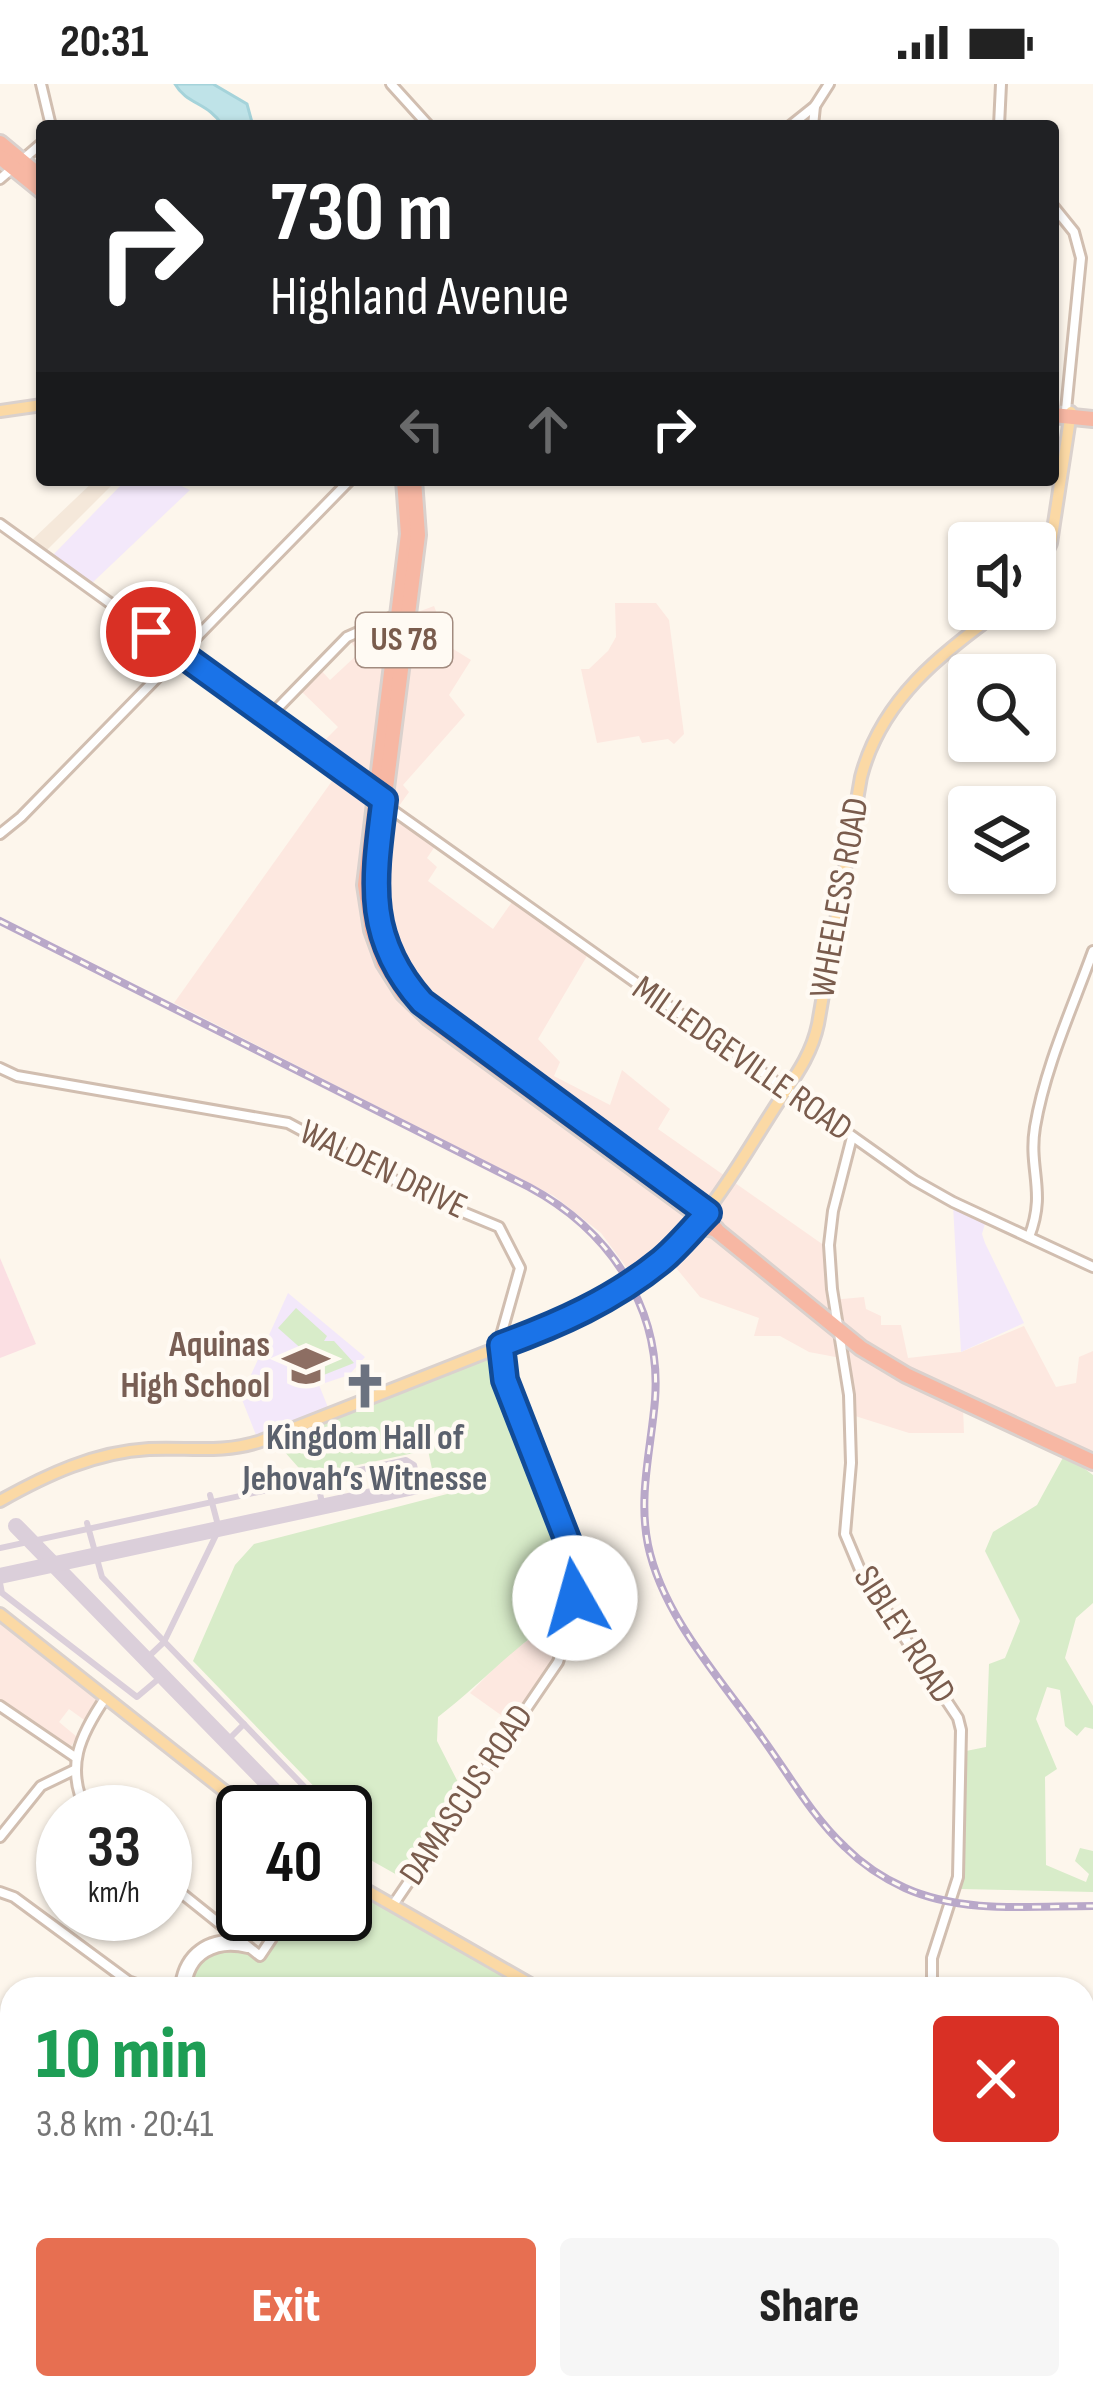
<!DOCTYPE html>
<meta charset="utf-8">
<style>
:root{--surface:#fff;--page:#f6f6f6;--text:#222;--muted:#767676;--accent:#e76f51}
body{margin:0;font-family:"Sofia Sans Condensed",sans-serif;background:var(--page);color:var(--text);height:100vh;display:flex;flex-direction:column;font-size:45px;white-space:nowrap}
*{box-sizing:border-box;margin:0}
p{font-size:39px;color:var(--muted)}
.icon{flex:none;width:66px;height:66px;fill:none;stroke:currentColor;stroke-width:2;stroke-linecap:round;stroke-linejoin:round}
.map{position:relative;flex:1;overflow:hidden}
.panel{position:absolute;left:0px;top:1893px;width:1095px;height:423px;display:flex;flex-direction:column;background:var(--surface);border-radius:36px 36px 0 0;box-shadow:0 3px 9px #0004}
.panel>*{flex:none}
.guide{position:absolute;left:36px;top:36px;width:1023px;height:366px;border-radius:12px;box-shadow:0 3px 9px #0004;background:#202124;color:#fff;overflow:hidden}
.controls{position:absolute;left:948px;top:438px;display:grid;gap:24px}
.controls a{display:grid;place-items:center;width:108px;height:108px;border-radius:12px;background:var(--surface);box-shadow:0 3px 9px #0004;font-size:60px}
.speed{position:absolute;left:36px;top:1701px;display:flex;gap:24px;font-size:60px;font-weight:700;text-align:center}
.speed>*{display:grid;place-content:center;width:156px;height:156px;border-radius:50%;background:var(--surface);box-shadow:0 3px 9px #0004;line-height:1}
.speed small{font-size:30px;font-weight:400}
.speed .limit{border:6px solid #111;border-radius:18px;background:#fff;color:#111}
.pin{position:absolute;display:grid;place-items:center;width:102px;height:102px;color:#fff;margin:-51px;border:6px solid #fff;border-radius:50%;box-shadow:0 3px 12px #0007}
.me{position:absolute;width:132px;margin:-66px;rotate:353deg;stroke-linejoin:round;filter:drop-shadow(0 0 9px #0008)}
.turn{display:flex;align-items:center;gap:42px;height:252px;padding:0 36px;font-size:54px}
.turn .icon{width:156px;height:156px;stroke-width:2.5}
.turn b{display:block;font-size:84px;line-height:102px}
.lanes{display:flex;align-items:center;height:114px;padding:0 36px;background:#0003;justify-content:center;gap:60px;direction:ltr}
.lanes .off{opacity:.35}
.round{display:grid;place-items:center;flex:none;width:126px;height:126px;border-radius:12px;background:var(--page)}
.summary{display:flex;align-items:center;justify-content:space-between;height:204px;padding:0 36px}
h1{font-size:72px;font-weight:800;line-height:90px;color:#1e9e55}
.cta{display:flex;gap:24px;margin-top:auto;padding:24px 36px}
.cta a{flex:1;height:138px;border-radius:12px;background:var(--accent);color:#fff;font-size:48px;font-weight:800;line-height:138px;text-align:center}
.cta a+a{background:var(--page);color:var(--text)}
.status{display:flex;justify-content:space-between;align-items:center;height:84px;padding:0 60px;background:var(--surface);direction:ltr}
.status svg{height:33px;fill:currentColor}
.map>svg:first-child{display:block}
.residential{fill:#f5e8da}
.commercial{fill:#fde8e0}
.education{fill:#f3e8fa}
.medical{fill:#fbdfe3}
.green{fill:#d8ecc9}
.water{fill:#bfe3e8;stroke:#a5d3da;stroke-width:3}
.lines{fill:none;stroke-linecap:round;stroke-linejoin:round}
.taxiway{stroke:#dbcfda;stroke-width:6}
.runway{stroke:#dbcfda;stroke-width:16}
.minor-casing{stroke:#d1beb0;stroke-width:14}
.major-casing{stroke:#dad1cd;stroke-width:16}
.highway-casing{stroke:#dad1cd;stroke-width:20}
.minor{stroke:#fff;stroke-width:8}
.major{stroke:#fbd9a5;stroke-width:10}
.highway{stroke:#f7b7a3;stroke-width:14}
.rail-casing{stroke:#b9a8c9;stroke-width:8}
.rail{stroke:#fffaf3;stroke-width:3;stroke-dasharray:9;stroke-linecap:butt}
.major-bridge-casing{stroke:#dad1cd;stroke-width:16;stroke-linecap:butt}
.major-bridge{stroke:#fbd9a5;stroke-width:10}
.route-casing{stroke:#114b97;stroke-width:30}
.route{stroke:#1a73e8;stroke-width:21}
.labels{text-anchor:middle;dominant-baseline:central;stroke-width:9;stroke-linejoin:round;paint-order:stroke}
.shield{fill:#fffaf3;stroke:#a28b7f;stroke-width:3}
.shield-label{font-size:33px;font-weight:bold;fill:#7a5c4d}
.street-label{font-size:36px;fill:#7a5c4d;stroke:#fffaf3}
.education-label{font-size:36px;font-weight:bold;fill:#785e54;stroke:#fffaf3;text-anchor:end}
.worship-label{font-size:36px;font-weight:bold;fill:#5b616d;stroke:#fffaf3}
</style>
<div class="status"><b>20:31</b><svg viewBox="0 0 49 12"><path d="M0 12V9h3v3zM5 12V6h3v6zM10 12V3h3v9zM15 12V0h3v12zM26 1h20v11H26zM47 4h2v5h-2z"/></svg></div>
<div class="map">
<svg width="1093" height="2314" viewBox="0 0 1093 2314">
<rect width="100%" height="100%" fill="#fdf6ec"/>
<g class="residential">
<path d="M95,396H117L45,468L31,457Z"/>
<path d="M673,2304H918L917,2314H638Z"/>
</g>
<g class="commercial">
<path d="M615,519H656L669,536L684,650L674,660L668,655L642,659L639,652L597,659L581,585H589L608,567L616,553Z"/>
<path d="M434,522L450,563L471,576L449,611L465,631L403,701L409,708L399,722L440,755L427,774L437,783L428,797L493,845L512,818L587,872L538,955L560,978L554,992L610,1021L622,986L670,1025L658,1045L825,1162L831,1216L864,1213L866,1225L881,1232V1241H901L908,1274L961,1268L1024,1242L1056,1303L1076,1299L1079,1273L1093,1267V1383L963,1323L964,1349H909L852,1331L846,1275L809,1268L780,1252H754L759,1234L700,1213L663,1168L632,1191L601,1149L554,1112L174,919L342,683L318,663L338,643L300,606L319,584L330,596L359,569L348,554Z"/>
<path d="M572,1526L556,1583L519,1644L470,1609L508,1570Z"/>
<path d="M0,1537L101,1618L87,1638L69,1625L59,1638L77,1653L67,1669L0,1619Z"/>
</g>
<g class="education">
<path d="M126,396H169L190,406L92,499L53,471Z"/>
<path d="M953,1121L986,1136L982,1150L985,1159L1024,1239L961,1268Z"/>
<path d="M288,1209L365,1273L349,1291L319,1301L329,1326L258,1356L241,1313Z"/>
</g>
<path class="medical" d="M0,1174L36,1260L0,1274Z"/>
<g class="green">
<path d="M296,1224L327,1252L324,1257H334L354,1279L316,1294L305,1268L278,1244Z"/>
<path d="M501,1269L503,1288L569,1468L572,1526C521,1554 484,1598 438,1633L437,1657L464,1710L406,1796L367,1774L354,1760L345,1762V1728H329V1718L193,1577L235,1481L254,1460L447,1410L440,1384L432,1385L428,1366L306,1392L275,1357Z"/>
<path d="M1065,1370L1093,1391V1519L1076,1534L1065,1574L1093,1622V1645L1085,1643L1077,1652L1065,1642L1060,1606L1047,1603L1036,1635L1057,1685L1045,1693L1046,1781L1086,1798L1089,1790L1075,1777L1080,1764L1093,1767V1808L961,1805L966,1667L986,1663L989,1580L1005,1574L1020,1537L985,1467L993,1448L1037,1421Z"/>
<path d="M345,1799L492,1885L511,1899L512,1905H188C191,1880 202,1872 224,1863L262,1875L291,1830H345Z"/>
</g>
<path class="water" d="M175,0H213L247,20L253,42H223C208,18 187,21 175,0Z"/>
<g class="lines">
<g class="taxiway">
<path d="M317,1396L323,1423"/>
<path d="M87,1439L102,1493L320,1719L319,1728"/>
<path d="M0,1464L406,1376L414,1381L419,1402"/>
<path d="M0,1499L2,1509L137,1613L162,1592"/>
<path d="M146,1575L164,1558L219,1445L210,1411"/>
<path d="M226,1658L244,1640"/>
</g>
<g class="runway">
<path d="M16,1442L295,1728"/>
<path d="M0,1492L432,1399"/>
</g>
<g class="minor-casing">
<g id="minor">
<path d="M41,0L51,42"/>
<path d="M391,0L429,42"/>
<path d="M790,42L815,22L829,0"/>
<path d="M813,42L815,22"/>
<path d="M999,42L1001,0"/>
<path d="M0,95L42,59"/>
<path d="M1053,122L1074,148L1081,174L1066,326"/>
<path d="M0,440L374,709"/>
<path d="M269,633L347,553L397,531"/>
<path d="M384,720L914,1096L953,1118L1093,1183"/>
<path d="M0,750L21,733L350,396"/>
<path d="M0,984L17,992L288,1039L424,1112L499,1143L520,1184L500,1255L505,1296L566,1448L575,1486L573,1532L558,1578L393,1821"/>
<path d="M852,1053L833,1127L829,1161L832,1205L849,1311L851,1379L845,1450L861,1488L958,1634L961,1646L958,1793L932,1874V1905"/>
<path d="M1029,1153C1047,1107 1028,1086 1035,1043C1045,983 1072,925 1093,867"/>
<path d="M0,1622L75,1673"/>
<path d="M87,1728C64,1684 80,1651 106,1613"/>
<path d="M0,1753L41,1702L74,1686"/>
<path d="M165,1796L260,1872L288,1830"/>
<path d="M0,1808L14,1813L128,1897L151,1905"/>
<path d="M180,1905C182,1874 203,1855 233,1856"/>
<path d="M186,1905C188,1870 216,1856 248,1864"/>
<path d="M1083,1962L1093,1951"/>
<path d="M509,2304L516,2314"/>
</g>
</g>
<g class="major-casing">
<g id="major">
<path d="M0,327L42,321"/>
<path d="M1035,493L1051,459L1071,328"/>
<path d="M636,1195C710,1141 733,1087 781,1014C797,990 812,969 818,940L861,693C881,616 941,569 1003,525"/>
<path d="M0,1417C46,1391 95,1368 149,1365C188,1363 223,1370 261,1357L548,1244L623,1205"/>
<path d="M0,1530L251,1728"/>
<path d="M345,1794L539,1905"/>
<path d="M0,2136L12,2145"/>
<path d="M1083,2176L1093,2181"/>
<path d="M207,2304L219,2314"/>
<path d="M919,2314L920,2304"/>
</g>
</g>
<g class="highway-casing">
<g id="highway">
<path d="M0,59L42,94"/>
<path d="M0,73L42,107"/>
<path d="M1053,331L1093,335"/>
<path d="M404,396L408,450L365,801L372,846L384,879L403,909L429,934L695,1129L861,1264L906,1291L1093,1378"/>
<path d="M376,820V783L418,451L414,396"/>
<path d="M687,1150L702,1143L716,1145"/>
</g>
</g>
<use href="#minor" class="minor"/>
<use href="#major" class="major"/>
<use href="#highway" class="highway"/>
<g class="rail-casing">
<path id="rail" d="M0,837L529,1103C609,1146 662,1223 655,1316C651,1365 638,1412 648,1461C663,1533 721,1595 763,1655C789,1691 812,1732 845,1763C862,1780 883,1794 905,1804C963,1830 1031,1822 1093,1822"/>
</g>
<use href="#rail" class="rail"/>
<g class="major-bridge-casing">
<path id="major-bridge" d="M623,1205L636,1195"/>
</g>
<use href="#major-bridge" class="major-bridge"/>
</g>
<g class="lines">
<g class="route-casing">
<path id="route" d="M151,548L384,716C374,796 364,853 422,918L708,1129C692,1145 678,1163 661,1177C613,1216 559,1240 501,1261L505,1296L572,1468L575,1514"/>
</g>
<use href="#route" class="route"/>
</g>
<defs>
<g id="school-bare" transform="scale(3.6)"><path d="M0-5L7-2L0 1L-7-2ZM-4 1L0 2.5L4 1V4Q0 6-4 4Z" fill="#8d6e63" stroke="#fffaf3" stroke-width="2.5" paint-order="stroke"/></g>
<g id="church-bare" transform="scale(3.6)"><path d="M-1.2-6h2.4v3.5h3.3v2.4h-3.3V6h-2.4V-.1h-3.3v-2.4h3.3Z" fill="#6b7280" stroke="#fffaf3" stroke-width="2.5" paint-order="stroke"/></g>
</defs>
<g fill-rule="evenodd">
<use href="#school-bare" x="306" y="1282"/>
<use href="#church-bare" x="365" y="1302"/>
</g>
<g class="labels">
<rect class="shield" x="356" y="529" width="96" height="54" rx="9"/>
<g class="shield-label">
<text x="404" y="556">US 78</text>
</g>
<g class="street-label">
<text transform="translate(840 814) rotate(-80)">WHEELESS ROAD</text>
<text transform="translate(742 975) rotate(35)">MILLEDGEVILLE ROAD</text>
<text transform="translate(383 1086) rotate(26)">WALDEN DRIVE</text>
<text transform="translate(904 1551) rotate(57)">SIBLEY ROAD</text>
<text transform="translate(467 1711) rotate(-56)">DAMASCUS ROAD</text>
</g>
<g class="education-label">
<text x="270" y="1261">Aquinas<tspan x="270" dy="41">High School</tspan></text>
</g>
<g class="worship-label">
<text x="365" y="1354">Kingdom Hall of<tspan x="365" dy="41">Jehovah’s Witnesse</tspan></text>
</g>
</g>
</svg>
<div class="controls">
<a><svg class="icon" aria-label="sound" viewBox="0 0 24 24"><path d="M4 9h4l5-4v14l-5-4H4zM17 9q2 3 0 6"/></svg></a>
<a><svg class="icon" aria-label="search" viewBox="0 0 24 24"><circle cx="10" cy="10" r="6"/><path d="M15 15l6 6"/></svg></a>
<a><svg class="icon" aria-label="layers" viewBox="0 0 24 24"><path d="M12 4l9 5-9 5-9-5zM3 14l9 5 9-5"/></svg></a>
</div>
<div class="speed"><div>33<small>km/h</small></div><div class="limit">40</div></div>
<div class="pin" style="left:151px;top:548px;background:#d93025"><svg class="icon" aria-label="arrive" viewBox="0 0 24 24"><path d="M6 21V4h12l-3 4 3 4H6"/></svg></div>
<svg class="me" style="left:575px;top:1514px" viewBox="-20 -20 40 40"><circle r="19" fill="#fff"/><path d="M0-13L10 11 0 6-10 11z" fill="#1a73e8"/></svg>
<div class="guide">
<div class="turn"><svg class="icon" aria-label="right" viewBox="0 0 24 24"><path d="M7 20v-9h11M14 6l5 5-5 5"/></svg><div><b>730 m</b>Highland Avenue</div></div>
<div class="lanes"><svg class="icon off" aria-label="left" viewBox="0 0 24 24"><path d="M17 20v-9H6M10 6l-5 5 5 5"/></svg><svg class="icon off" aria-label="ahead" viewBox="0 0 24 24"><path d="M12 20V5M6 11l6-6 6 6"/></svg><svg class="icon" aria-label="right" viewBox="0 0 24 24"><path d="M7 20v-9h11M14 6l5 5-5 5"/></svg></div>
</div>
<section class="panel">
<div class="summary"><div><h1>10 min</h1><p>3.8 km · 20:41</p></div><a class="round" style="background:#d93025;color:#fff"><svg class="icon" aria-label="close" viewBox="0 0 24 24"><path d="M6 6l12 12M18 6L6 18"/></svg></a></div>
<div class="cta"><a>Exit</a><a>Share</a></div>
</section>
</div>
